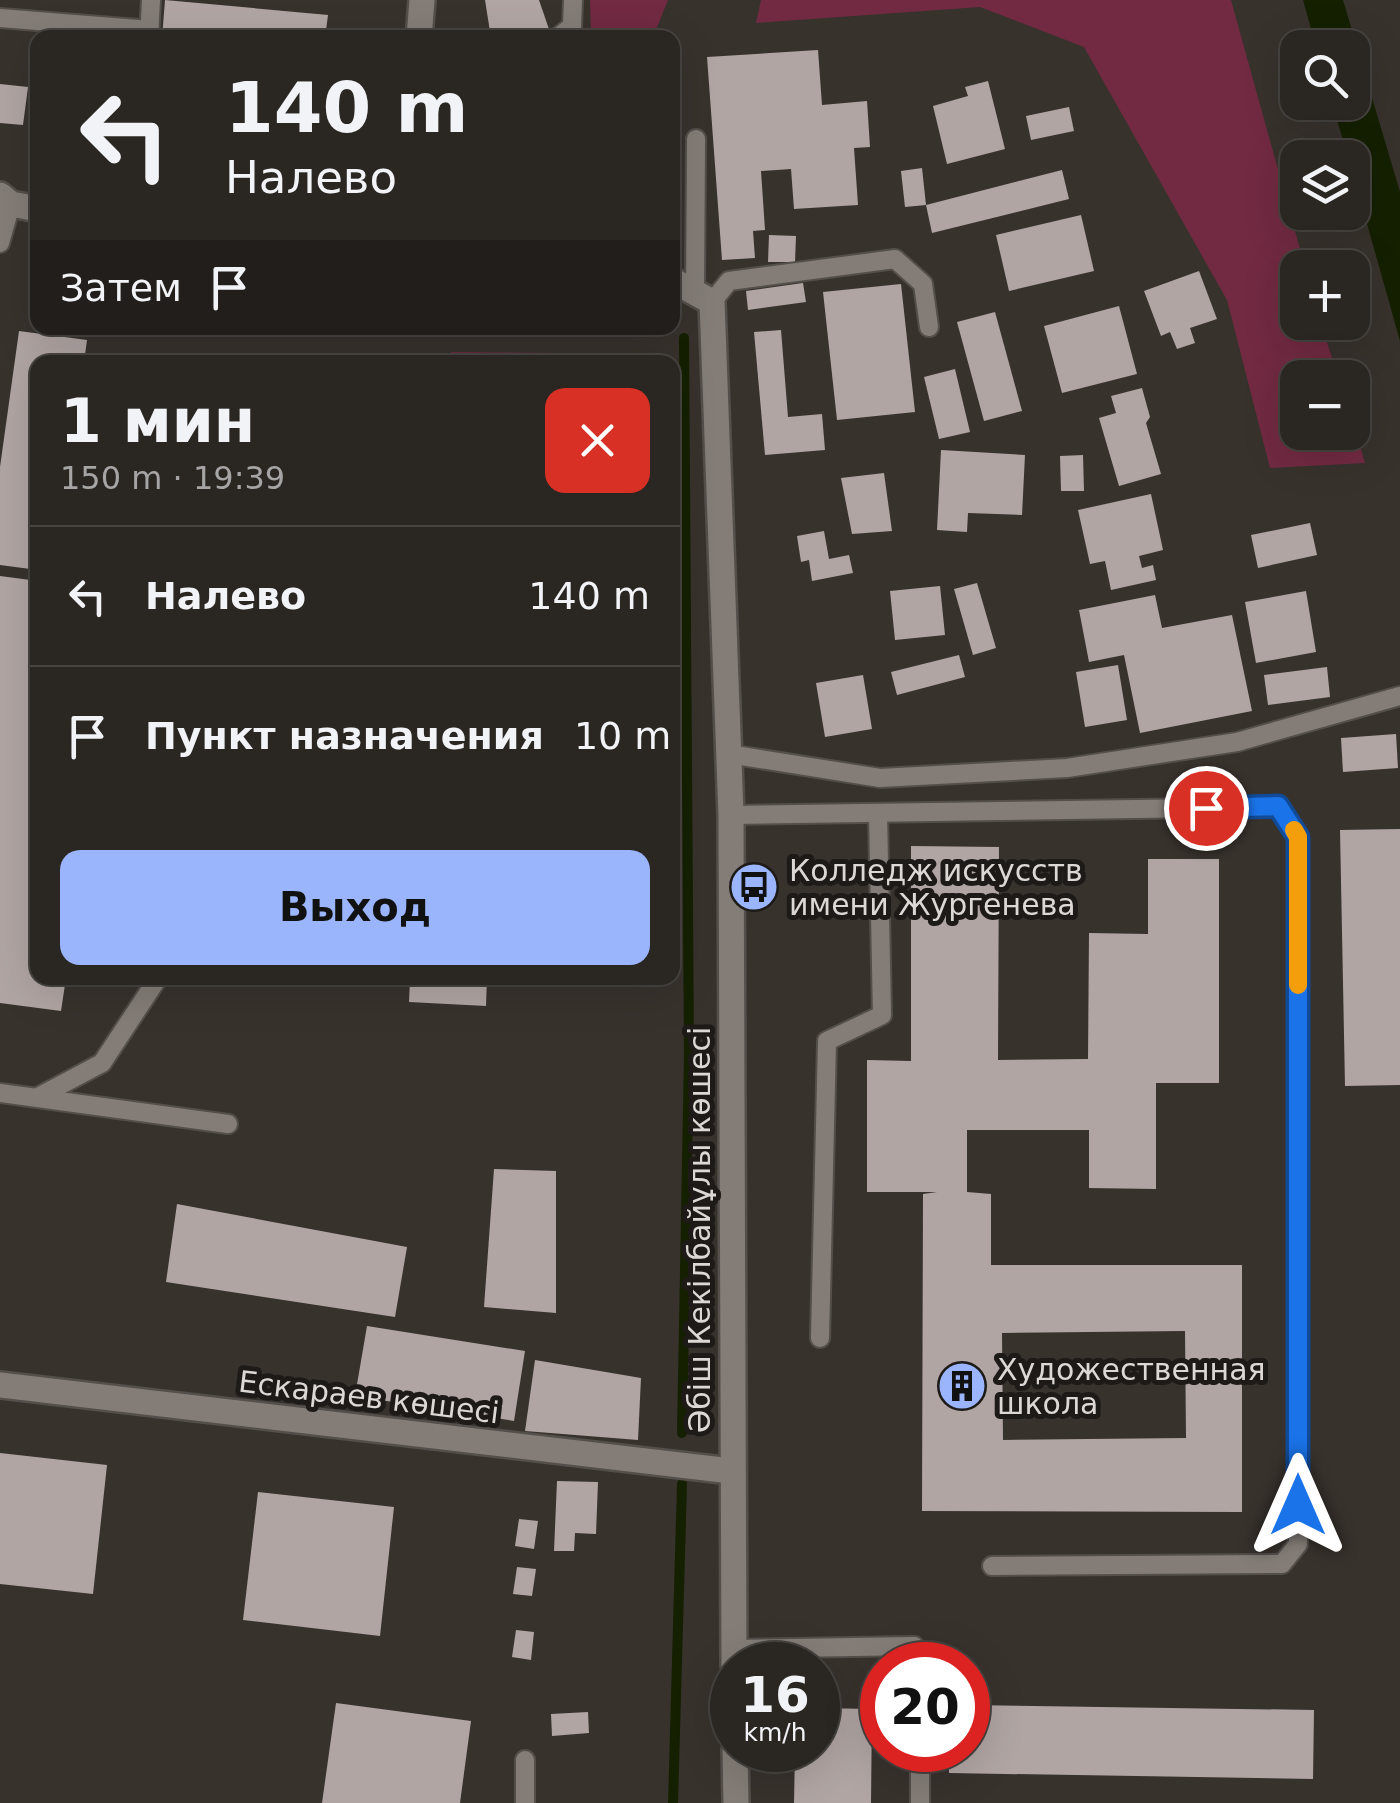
<!DOCTYPE html>
<html lang="ru">
<meta charset="utf-8">
<style>
:root{--surface:#2a2622;--page:#36322f;--text:#f1f3f6;--muted:#a5a5a5;--line:#464340;--accent:#9bb5fd}
body{margin:0;font-family:"DejaVu Sans",sans-serif;background:var(--page);color:var(--text);height:100vh;display:flex;flex-direction:column;font-size:38px;white-space:nowrap}
*{box-sizing:border-box;margin:0}
p{font-size:32px;color:var(--muted)}
.icon{flex:none;width:55px;height:55px;fill:none;stroke:currentColor;stroke-width:2;stroke-linecap:round;stroke-linejoin:round}
.map{position:relative;flex:1;overflow:hidden}
.sheet{position:absolute;left:30px;top:355px;width:650px;height:630px;display:flex;flex-direction:column;background:var(--surface);border-radius:20px;box-shadow:0 10px 40px #0002,0 0 0 2px var(--line)}
.sheet>*{flex:none}
.hud{position:absolute;left:30px;top:30px;width:650px;height:305px;border-radius:20px;box-shadow:0 10px 40px #0002,0 0 0 2px var(--line);background:#2a2622;color:var(--text);overflow:hidden}
.buttons{position:absolute;left:1280px;top:30px;display:grid;gap:20px}
.buttons a{display:grid;place-items:center;width:90px;height:90px;border-radius:20px;background:var(--surface);box-shadow:0 10px 40px #0002,0 0 0 2px var(--line);font-size:50px}
.speed{position:absolute;left:710px;top:1642px;display:flex;gap:20px;font-size:50px;font-weight:700;text-align:center}
.speed>*{display:grid;place-content:center;width:130px;height:130px;border-radius:50%;background:var(--surface);box-shadow:0 10px 40px #0002,0 0 0 2px var(--line);line-height:1}
.speed small{font-size:25px;font-weight:400}
.speed .limit{border:15px solid #d22;background:#fff;color:#111}
.pin{position:absolute;display:grid;place-items:center;width:85px;height:85px;color:#fff;margin:-42px;border:5px solid #fff;border-radius:50%;box-shadow:0 2px 10px #0007}
.me{position:absolute;width:110px;margin:-55px;rotate:0deg;stroke-linejoin:round;filter:drop-shadow(0 0 8px #0008)}
.turn{display:flex;align-items:center;gap:35px;height:210px;padding:0 30px;font-size:45px}
.turn .icon{width:130px;height:130px;stroke-width:2.5}
.turn b{display:block;font-size:70px;line-height:85px}
.then{display:flex;align-items:center;height:95px;padding:0 30px;background:#0003;gap:20px;font-size:38px}
.round{display:grid;place-items:center;flex:none;width:105px;height:105px;border-radius:20px;background:var(--page)}
.head{display:flex;align-items:center;justify-content:space-between;height:170px;padding:0 30px}
h1{font-size:60px;font-weight:700;line-height:75px}
.button{display:flex;gap:20px;margin-top:auto;padding:20px 30px}
.button a{flex:1;height:115px;border-radius:20px;background:var(--accent);color:#111;font-size:40px;font-weight:700;line-height:115px;text-align:center}
ul{padding:0;list-style:none}
li{display:flex;align-items:center;gap:30px;height:140px;padding:0 30px;border-top:2px solid var(--line)}
li div{flex:1}
li b{display:block;font-size:38px}
li em{font-style:normal}
.map>svg:first-child{display:block}
.green{fill:#712a42}
.water{fill:#152000}
.lines{fill:none;stroke-linecap:round;stroke-linejoin:round}
.stream{stroke:#152000;stroke-width:10}
.building{fill:#b0a5a3;fill-rule:evenodd}
.lane-casing{stroke:#544f4b;stroke-width:22}
.street-casing{stroke:#544f4b;stroke-width:30}
.secondary-casing{stroke:#544f4b;stroke-width:30}
.lane{stroke:#847d77;stroke-width:18}
.street{stroke:#847d77;stroke-width:25}
.secondary{stroke:#847d77;stroke-width:25}
.route-casing{stroke:#114b97;stroke-width:25}
.route{stroke:#1a73e8;stroke-width:18}
.slow{stroke:#f59e0b;stroke-width:18}
.labels{text-anchor:middle;dominant-baseline:central;stroke-width:10;stroke-linejoin:round;paint-order:stroke}
.poi-label{font-size:30px;fill:#dcd8d5;stroke:#1d1a18;text-anchor:start}
.street-label{font-size:30px;fill:#dcd8d5;stroke:#1d1a18}
</style>
<div class="map">
<svg width="1400" height="1803" viewBox="0 0 1400 1803">
<rect width="100%" height="100%" fill="#38322d"/>
<g class="green">
<path d="M590,0H668L653,37L591,38Z"/>
<path d="M761,0H1231L1305,267L1298,268V322L1321,323L1338,377L1298,378V432H1352L1353,423L1365,463L1270,468L1227,300L1084,47L980,7L756,23Z"/>
<path d="M451,352L555,353V362H450Z"/>
</g>
<path class="water" d="M1303,0H1343L1400,192V341L1353,174L1352,158L1348,157L1332,103L1352,102V48L1316,47Z"/>
<g class="lines">
<g class="stream">
<path d="M682,1433L689,1055L684,338"/>
<path d="M673,1803L682,1484"/>
</g>
</g>
<g class="building">
<path d="M165,0L328,15L325,38H162Z"/>
<path d="M485,0H539L552,38H491Z"/>
<path d="M818,50L822,105L867,101L870,147L854,148L858,205L794,209L791,169L761,171L765,230L753,231L755,258L722,260L707,57Z"/>
<path d="M988,81L1005,149L947,164L933,106L968,96L965,87Z"/>
<path d="M0,84L28,87L23,125L0,123Z"/>
<path d="M1069,107L1074,131L1031,140L1026,116Z"/>
<path d="M922,168L926,205L905,207L901,171Z"/>
<path d="M1062,170L1069,199L932,233L926,205Z"/>
<path d="M1081,215L1094,271L1009,291L996,235Z"/>
<path d="M769,235L796,236L795,262H768Z"/>
<path d="M1199,271L1217,319L1190,328L1195,343L1177,349L1170,332L1161,336L1144,291Z"/>
<path d="M803,283L806,302L748,310L746,291Z"/>
<path d="M901,284L915,412L837,420L823,292Z"/>
<path d="M1119,306L1137,374L1062,393L1044,326Z"/>
<path d="M995,312L1022,411L984,421L957,322Z"/>
<path d="M781,330L788,417L822,414L825,450L765,455L754,332Z"/>
<path d="M19,331L87,340L84,362H38V570L0,565V467Z"/>
<path d="M955,369L970,432L939,439L924,377Z"/>
<path d="M1142,388L1150,417L1146,423L1161,474L1119,486L1099,418L1116,413L1111,396Z"/>
<path d="M941,450L1025,455L1022,515L968,513L967,532L937,530Z"/>
<path d="M1083,455L1084,491H1061L1060,456Z"/>
<path d="M884,473L892,531L852,534L841,478Z"/>
<path d="M1151,494L1163,550L1139,556L1142,568L1153,565L1156,580L1111,590L1105,561L1090,564L1078,510Z"/>
<path d="M1310,523L1317,555L1258,568L1251,535Z"/>
<path d="M824,531L829,559L849,555L853,573L812,581L809,560L801,562L797,536Z"/>
<path d="M0,576L38,581V978H66L61,1011L0,1003Z"/>
<path d="M977,583L996,648L973,655L954,589Z"/>
<path d="M940,586L945,635L895,640L890,591Z"/>
<path d="M1306,591L1316,652L1256,663L1245,602Z"/>
<path d="M1155,595L1162,628L1232,615L1252,711L1140,733L1124,655L1089,662L1079,610Z"/>
<path d="M959,655L965,677L897,695L891,672Z"/>
<path d="M1118,665L1127,720L1085,727L1076,672Z"/>
<path d="M1327,667L1330,697L1268,705L1264,675Z"/>
<path d="M863,675L872,729L825,737L816,683Z"/>
<path d="M1396,734L1398,768L1343,772L1341,738Z"/>
<path d="M1400,829V1085L1345,1086L1340,830Z"/>
<path d="M911,846L999,847L998,1060L1088,1059L1089,933L1148,934V859H1219V1083H1156V1189L1089,1188V1130H967V1192L991,1194V1265H1242V1512L922,1511L923,1194L937,1192H867V1060L911,1061ZM1185,1331L1186,1438L1003,1440L1002,1333Z"/>
<path d="M283,978H341L340,987L282,981Z"/>
<path d="M410,978H487L486,1006L409,1002Z"/>
<path d="M494,1169L556,1171V1313L484,1307Z"/>
<path d="M177,1204L407,1247L395,1317L166,1282Z"/>
<path d="M367,1326L525,1351L514,1421L355,1396Z"/>
<path d="M535,1360L641,1378L638,1440L525,1431Z"/>
<path d="M0,1453L107,1465L93,1594L0,1584Z"/>
<path d="M557,1481L598,1482L596,1534L575,1533L574,1551H554Z"/>
<path d="M258,1492L394,1507L380,1636L243,1620Z"/>
<path d="M519,1519L538,1521L534,1549L515,1546Z"/>
<path d="M517,1567L536,1569L532,1596L513,1594Z"/>
<path d="M516,1630L534,1632L531,1660L512,1657Z"/>
<path d="M336,1703L471,1721L460,1803H322Z"/>
<path d="M968,1705L1314,1710L1313,1779L949,1773V1750H968Z"/>
<path d="M818,1708L872,1709L871,1803H794L795,1750H818Z"/>
<path d="M588,1712L589,1733L552,1736L551,1714Z"/>
</g>
<g class="lines">
<g class="lane-casing">
<g id="lane">
<path d="M0,18L150,30"/>
<path d="M149,38L151,0"/>
<path d="M557,38L572,26L573,0"/>
<path d="M0,243L11,204"/>
<path d="M695,292L696,139"/>
<path d="M712,302L729,281L895,259L923,284L929,327"/>
<path d="M729,754L880,778L1067,768L1237,742L1400,696"/>
<path d="M731,815L1278,807L1298,837V1544L1282,1564L992,1566"/>
<path d="M0,1093L228,1124"/>
<path d="M38,1097L102,1063L158,978"/>
<path d="M820,1338L827,1041L882,1015L878,813"/>
<path d="M734,1649L914,1646L921,1665"/>
<path d="M525,1803V1760"/>
<path d="M920,1803V1750"/>
</g>
</g>
<g class="street-casing">
<g id="street">
<path d="M0,195L11,204L38,209"/>
<path d="M0,1385L731,1471"/>
</g>
</g>
<g class="secondary-casing">
<g id="secondary">
<path d="M419,38L422,0"/>
<path d="M672,280L712,302L731,815L734,1665"/>
<path d="M735,1750L736,1803"/>
</g>
</g>
<use href="#lane" class="lane"/>
<use href="#street" class="street"/>
<use href="#secondary" class="secondary"/>
</g>
<g class="lines">
<g class="route-casing">
<path id="route" d="M1206,808L1278,806L1298,837V1505"/>
</g>
<use href="#route" class="route"/>
<path class="slow" d="M1294,830L1298,837V985"/>
</g>
<defs>
<g id="bus-disc" transform="scale(2.5)"><circle r="9.5" fill="#9bb5fd" stroke="#1d1a18"/><path d="M-5-6H5V4H4V6H2V4H-2V6H-4V4H-5ZM-3.5-4V0h7V-4ZM-3.5 1.2v1.5H-2V1.2ZM2 1.2v1.5H3.5V1.2Z" fill="#111"/></g>
<g id="building-disc" transform="scale(2.5)"><circle r="9.5" fill="#9bb5fd" stroke="#1d1a18"/><path d="M-4-6H4V6H1V3H-1V6H-4ZM-2.5-4.3h1.7v1.8h-1.7ZM.8-4.3h1.7v1.8H.8ZM-2.5-1h1.7V.8h-1.7ZM.8-1h1.7V.8H.8Z" fill="#111"/></g>
</defs>
<g fill-rule="evenodd">
<use href="#bus-disc" x="754" y="887"/>
<use href="#building-disc" x="962" y="1386"/>
</g>
<g class="labels">
<g class="poi-label">
<text x="789" y="870">Колледж искусств<tspan x="789" dy="34">имени Жургенева</tspan></text>
<text x="997" y="1369">Художественная<tspan x="997" dy="34">школа</tspan></text>
</g>
<g class="street-label">
<text transform="translate(699 1230) rotate(-90)">Әбіш Кекілбайұлы көшесі</text>
<text transform="translate(369 1397) rotate(7)">Ескараев көшесі</text>
</g>
</g>
</svg>
<div class="buttons">
<a><svg class="icon" aria-label="search" viewBox="0 0 24 24"><circle cx="10" cy="10" r="6"/><path d="M15 15l6 6"/></svg></a>
<a><svg class="icon" aria-label="layers" viewBox="0 0 24 24"><path d="M12 4l9 5-9 5-9-5zM3 14l9 5 9-5"/></svg></a>
<a>+</a>
<a>−</a>
</div>
<div class="speed"><div>16<small>km/h</small></div><div class="limit">20</div></div>
<div class="pin" style="left:1206px;top:808px;background:#d93025"><svg class="icon" aria-label="arrive" viewBox="0 0 24 24"><path d="M6 21V4h12l-3 4 3 4H6"/></svg></div>
<svg class="me" style="left:1298px;top:1505px" viewBox="-20 -20 40 40"><path d="M0-17L14 15 0 8-14 15z" fill="#1a73e8" stroke="#fff" stroke-width="4"/></svg>
<div class="hud">
<div class="turn"><svg class="icon" aria-label="left" viewBox="0 0 24 24"><path d="M17 20v-9H6M10 6l-5 5 5 5"/></svg><div><b>140 m</b>Налево</div></div>
<div class="then">Затем<svg class="icon" aria-label="arrive" viewBox="0 0 24 24"><path d="M6 21V4h12l-3 4 3 4H6"/></svg></div>
</div>
<section class="sheet">
<div class="head"><div><h1>1 мин</h1><p>150 m · 19:39</p></div><a class="round" style="background:#d93025;color:#fff"><svg class="icon" aria-label="close" viewBox="0 0 24 24"><path d="M6 6l12 12M18 6L6 18"/></svg></a></div>
<ul>
<li><svg class="icon" aria-label="left" viewBox="0 0 24 24"><path d="M17 20v-9H6M10 6l-5 5 5 5"/></svg><div><b>Налево</b></div><em>140 m</em></li>
<li><svg class="icon" aria-label="arrive" viewBox="0 0 24 24"><path d="M6 21V4h12l-3 4 3 4H6"/></svg><div><b>Пункт назначения</b></div><em>10 m</em></li>
</ul>
<div class="button"><a>Выход</a></div>
</section>
</div>
